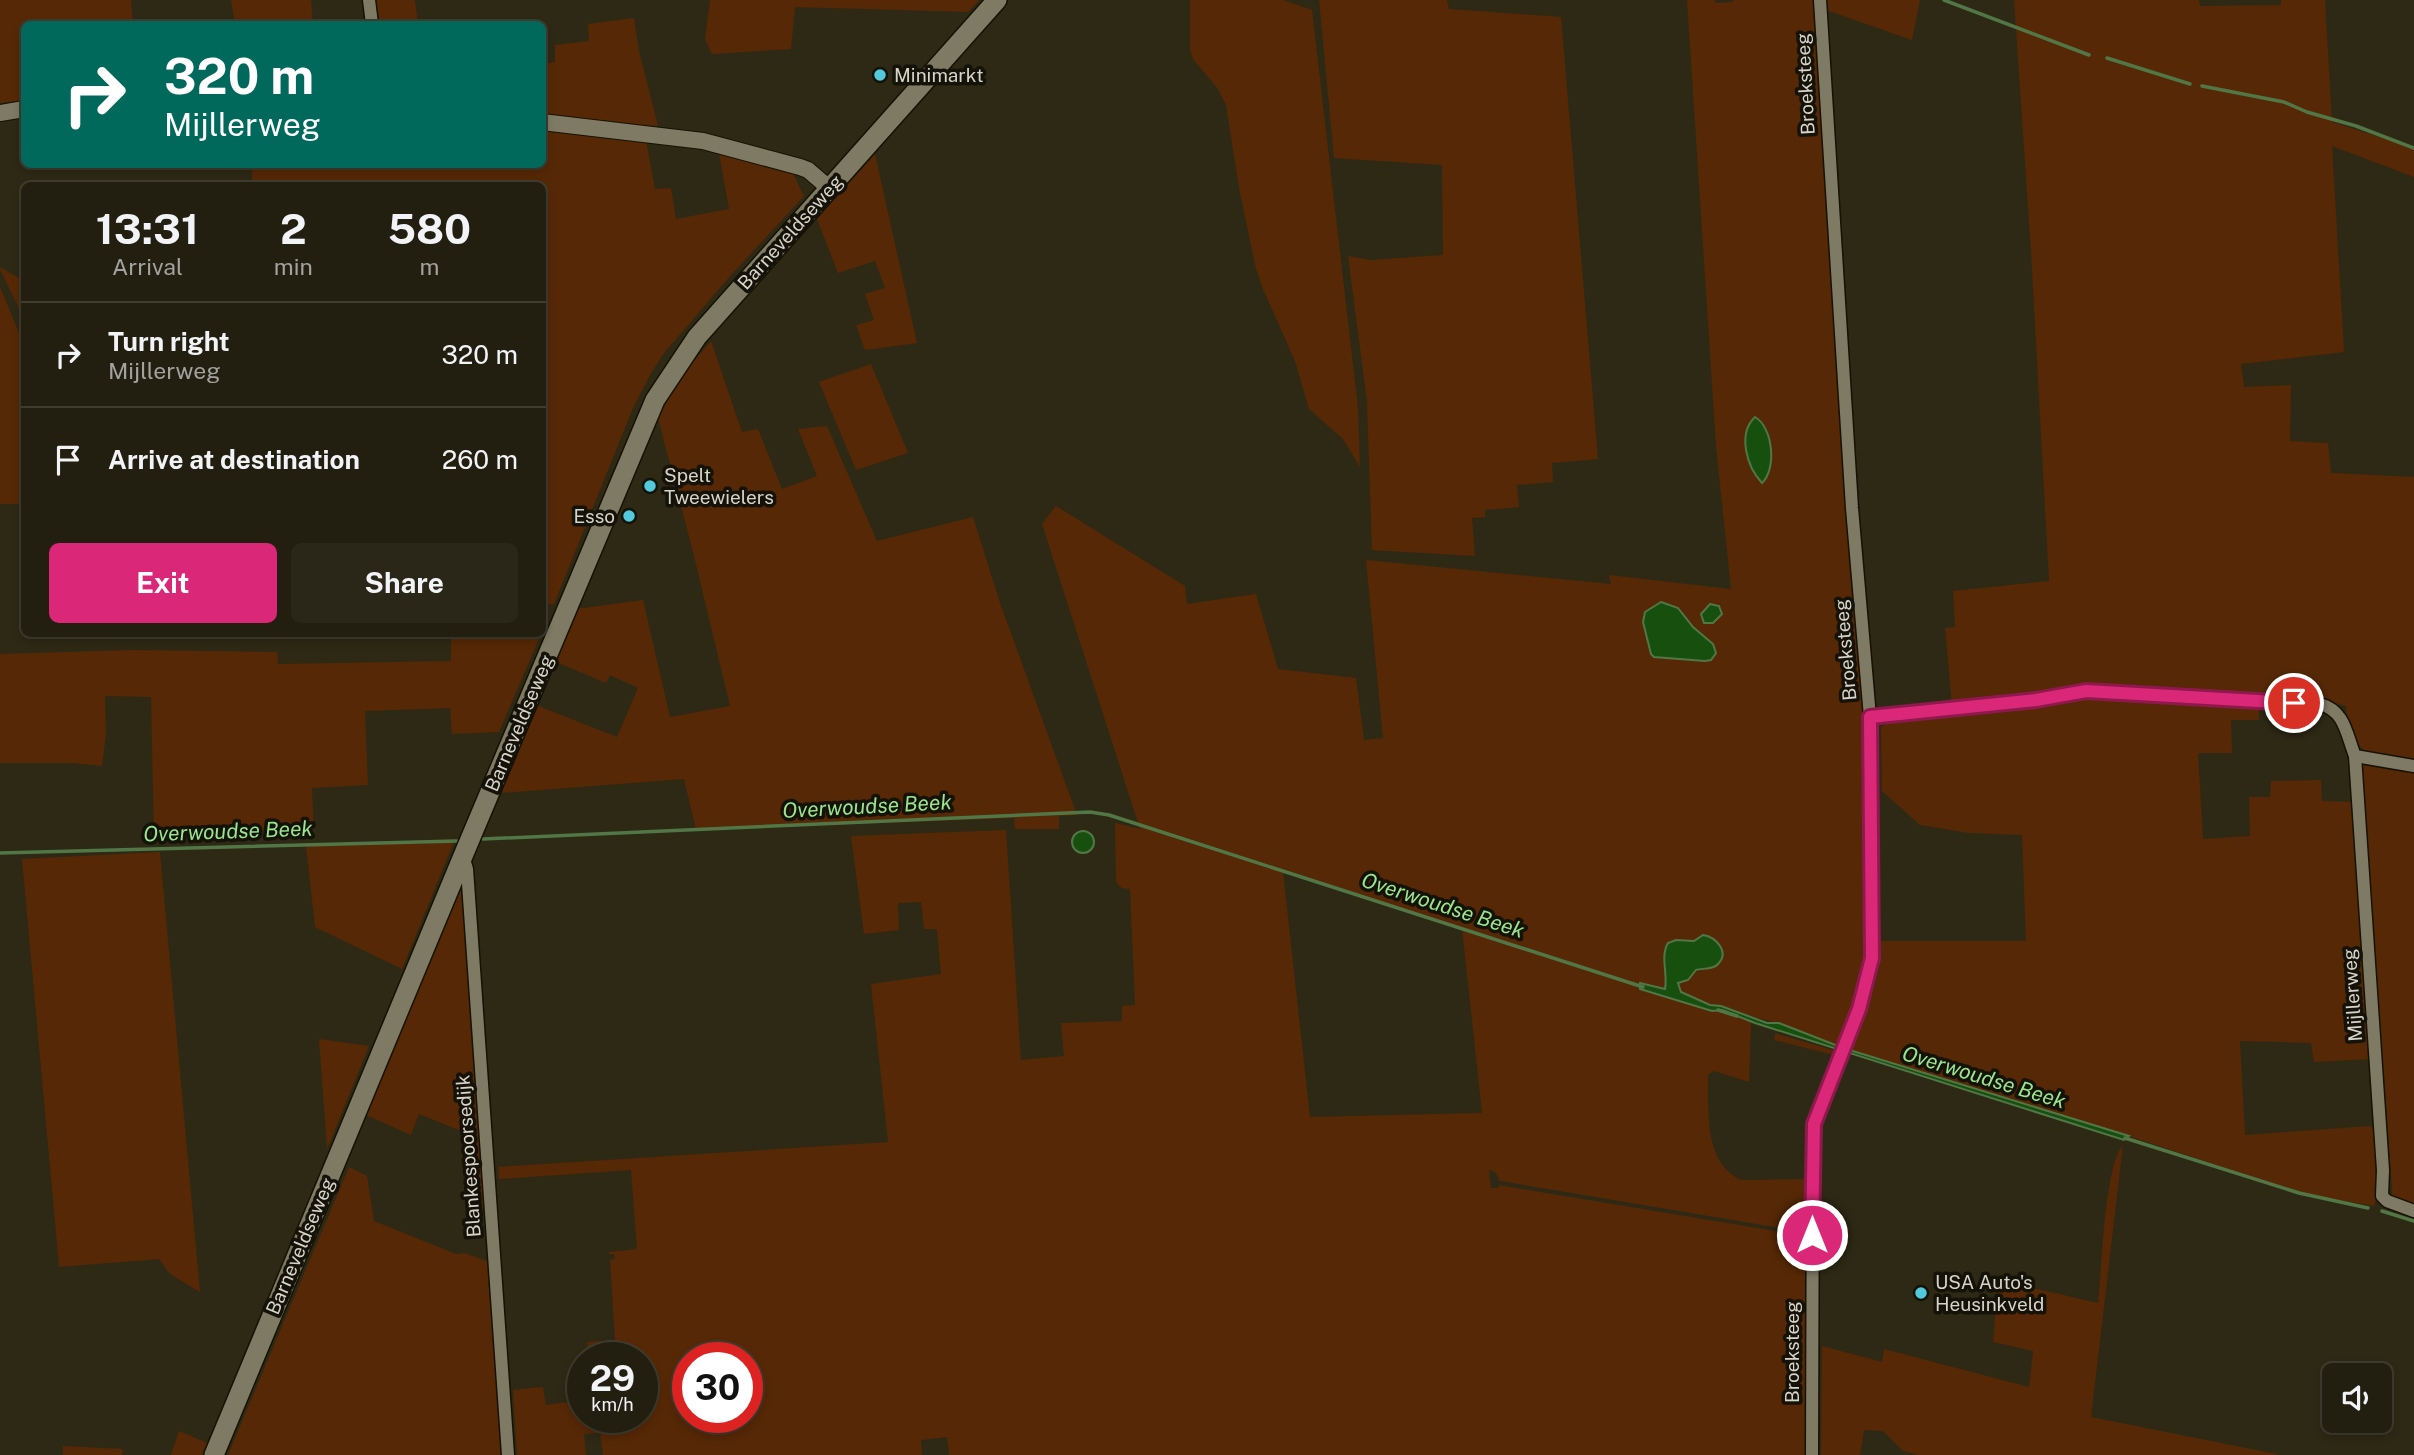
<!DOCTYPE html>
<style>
:root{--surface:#221f10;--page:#2a2719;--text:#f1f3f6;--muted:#a2a29f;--line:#3f3d30;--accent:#db2777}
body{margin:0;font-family:"Public Sans",sans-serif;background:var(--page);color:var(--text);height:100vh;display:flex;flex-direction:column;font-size:26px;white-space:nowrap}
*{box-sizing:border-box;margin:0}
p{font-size:23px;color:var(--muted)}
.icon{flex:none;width:38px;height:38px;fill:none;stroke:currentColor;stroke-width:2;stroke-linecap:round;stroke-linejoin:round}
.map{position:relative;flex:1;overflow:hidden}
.drawer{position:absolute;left:21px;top:182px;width:525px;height:455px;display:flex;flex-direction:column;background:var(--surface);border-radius:10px;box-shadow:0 4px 10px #0003,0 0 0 2px var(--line)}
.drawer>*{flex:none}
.top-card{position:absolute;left:21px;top:21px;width:525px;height:147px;border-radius:10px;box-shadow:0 4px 10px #0003,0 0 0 2px var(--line);background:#00695c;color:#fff;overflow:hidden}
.controls{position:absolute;left:2322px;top:1363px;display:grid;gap:14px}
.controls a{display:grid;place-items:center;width:70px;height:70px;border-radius:10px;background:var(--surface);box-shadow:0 4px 10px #0003,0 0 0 2px var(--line);font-size:35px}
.speed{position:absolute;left:567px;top:1342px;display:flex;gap:14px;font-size:35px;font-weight:700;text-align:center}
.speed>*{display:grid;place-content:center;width:91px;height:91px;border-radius:50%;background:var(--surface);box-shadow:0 4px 10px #0003,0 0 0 2px var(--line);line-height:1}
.speed small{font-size:18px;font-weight:400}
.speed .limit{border:10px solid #d22;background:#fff;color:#111}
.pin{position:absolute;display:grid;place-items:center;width:60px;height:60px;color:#fff;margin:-30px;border:4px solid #fff;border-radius:50%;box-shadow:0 2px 7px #0007}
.me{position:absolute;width:77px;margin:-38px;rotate:0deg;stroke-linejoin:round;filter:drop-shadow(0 0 5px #0008)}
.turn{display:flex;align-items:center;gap:24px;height:147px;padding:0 28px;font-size:32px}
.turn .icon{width:91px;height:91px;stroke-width:2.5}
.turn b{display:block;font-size:49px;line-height:60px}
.eta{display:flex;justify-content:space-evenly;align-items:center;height:119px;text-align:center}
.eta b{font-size:42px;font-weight:700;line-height:49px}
.cta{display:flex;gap:14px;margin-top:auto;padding:14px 28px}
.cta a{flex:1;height:80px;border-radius:10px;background:var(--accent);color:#fff;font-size:28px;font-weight:700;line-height:80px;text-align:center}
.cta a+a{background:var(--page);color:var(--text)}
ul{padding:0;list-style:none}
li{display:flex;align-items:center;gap:21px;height:105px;padding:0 28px;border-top:2px solid var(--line)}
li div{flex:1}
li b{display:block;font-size:26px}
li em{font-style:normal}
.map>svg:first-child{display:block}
.green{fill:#562806;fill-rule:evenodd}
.water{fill:#174f0f;stroke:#517746;stroke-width:2}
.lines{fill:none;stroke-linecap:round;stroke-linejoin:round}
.stream{stroke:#517746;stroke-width:3.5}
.minor-casing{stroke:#161201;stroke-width:15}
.tertiary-casing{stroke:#161201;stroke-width:18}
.secondary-casing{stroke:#161201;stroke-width:22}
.minor{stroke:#7f7a64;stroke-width:12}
.tertiary{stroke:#7f7a64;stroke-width:16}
.secondary{stroke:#7f7a64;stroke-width:19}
.route-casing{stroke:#8e194d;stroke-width:18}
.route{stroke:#db2777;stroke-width:12}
.poi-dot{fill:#53cadc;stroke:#141209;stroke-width:2.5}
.labels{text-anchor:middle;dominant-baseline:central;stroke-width:7;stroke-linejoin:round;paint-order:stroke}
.poi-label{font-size:19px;fill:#d7d4c8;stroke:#141209;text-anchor:start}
.street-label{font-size:19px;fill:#d7d4c8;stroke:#141209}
.water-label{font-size:21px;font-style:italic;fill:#99e68e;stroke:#141209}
</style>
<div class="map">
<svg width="2414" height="1455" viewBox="0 0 2414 1455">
<rect width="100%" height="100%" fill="#2e2915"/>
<g class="green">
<path d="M0,0H131L133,24H24V100L0,103Z"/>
<path d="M231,0H311L313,24H235Z"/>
<path d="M373,0H415L418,24H376Z"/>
<path d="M710,0H979L968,12L795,7L791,49L712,54L705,39Z"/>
<path d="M1190,0H1283L1312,10L1358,408L1360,467L1343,439L1309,409L1295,361L1263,289L1256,269L1239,188L1226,105L1218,89L1193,59L1190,50Z"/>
<path d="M1319,0H1447L1449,9L1561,17L1598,459L1552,463L1553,482L1517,485L1519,507L1485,510V517L1472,518L1475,556L1372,550L1367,402L1348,256L1370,260L1443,255L1442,165L1334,158Z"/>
<path d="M1687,0H1714L1716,3L1733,2V0H1813L1839,373L1864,659L1869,964L1843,1048L1779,1023L1737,1013L1721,1006L1710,1005L1680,992L1678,983C1692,978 1694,968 1713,968L1709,936L1703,935L1694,941L1676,940L1664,950L1667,973L1665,989L1640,983V989C1677,1003 1715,1008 1751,1022L1749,1082L1714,1071L1708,1075C1709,1110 1703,1162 1741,1180L1812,1179L1810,1233L1500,1181L1495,1172L1489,1170L1491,1188H1498L1499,1185L1811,1237L1809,1455H949L947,1437L921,1440L922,1455H603L600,1433L584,1434L586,1455H517L513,1390L543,1387L546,1405L583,1400V1418H642V1358H589L587,1342L615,1340L610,1260L615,1259L614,1254H609V1252L637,1249L631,1170L499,1179L498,1167L888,1142L871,984L941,974L937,929H924L921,902L898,903L899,930L864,934L851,836L1006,830L1021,1060L1064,1056L1061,1023L1122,1021V1006L1135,1005L1130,889C1122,888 1119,889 1116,880L1115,823L1140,829L1042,524L1056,506L1185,586L1187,604L1256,594L1278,669L1356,678L1364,740L1383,738L1366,560L1611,584L1609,575L1731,589L1716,446ZM1755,417C1776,429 1770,454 1769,475L1746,449L1749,423ZM1678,608L1693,627L1713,644L1672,657H1655ZM1283,872L1462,928L1482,1113L1310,1117ZM688,1358H747V1418H688Z"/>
<path d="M1825,0H1920L1912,40L1826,10Z"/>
<path d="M2014,0H2199L2200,6L2281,5V0H2325L2332,122L2414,148V177L2332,146L2344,352L2241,364L2244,387L2291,385L2290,441L2328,443L2331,473L2414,477V760L2367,752C2350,740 2347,726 2346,706L2327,701L2057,694L1952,706L1945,628L1955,627L1953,591L2049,581L2031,251Z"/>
<path d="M634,18L639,51L658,126L566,119L543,115V64L555,62V45L589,41L588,24Z"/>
<path d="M543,131L646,140L655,189L671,188L676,219L729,209L719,153L792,172L804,196L731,275L664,353L651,373L633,408L554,604L543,605L542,186L252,185V165L542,164Z"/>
<path d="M875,154L917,343L865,350L856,325L874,320L865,294L885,288L875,261L838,273L817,219Z"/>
<path d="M0,267L24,281V319L0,269Z"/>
<path d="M0,287L24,345V504H0Z"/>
<path d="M711,341L742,432L758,429L782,489L817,476L798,429L827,426L877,541L973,517L1000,603L1077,815L1059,816V829H1015L1014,818L696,830L684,779L500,793L536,705L617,737L638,688L610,675L606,683L554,661L576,609L643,600L670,717L730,706L693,552L658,418L681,376Z"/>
<path d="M871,364L908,453L856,470L819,382Z"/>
<path d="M451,634H541L499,732L452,734L450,708L365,711L368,785L312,788L314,832L154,835L151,697L105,696L106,734L102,766L72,763H0V654L133,650L277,652L278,664L451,661Z"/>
<path d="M2093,694L2259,705V720H2231L2232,753H2198L2203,839L2250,836L2249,797H2270L2271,781L2321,780L2322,801L2355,802L2371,1059L2314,1062L2311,1043L2240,1041L2245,1135L2370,1126L2377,1130L2379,1186L2374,1206L2303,1194L2129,1136L1850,1050L1879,968L1881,941H2026L2022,835L1969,833L1920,825L1882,791L1881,727L1896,719L2021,708Z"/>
<path d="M2366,762L2414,768V1207L2393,1200L2360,767Z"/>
<path d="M455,839L402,969L315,927L306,846Z"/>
<path d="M160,852L200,1292L170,1274L159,1259L59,1267L22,859Z"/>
<path d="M461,888L487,1209H476L471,1135L419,1114L411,1135L366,1115Z"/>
<path d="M1775,1033L1839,1052L1838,1056L1774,1040Z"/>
<path d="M319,1039L369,1046L327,1149Z"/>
<path d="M2123,1145L2091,1417L2281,1455H1919L1903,1451L1883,1431L1864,1430L1860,1455H1821L1822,1346L1882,1362L1884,1349L2029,1387L2033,1351L1993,1342L1998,1280L2098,1303C2102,1271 2104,1166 2123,1145Z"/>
<path d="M349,1167L367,1176L374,1221L456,1254L464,1253L487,1261L502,1455H228Z"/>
<path d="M179,1431L207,1443L202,1455H171Z"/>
<path d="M63,1446L123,1449L122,1455H63Z"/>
</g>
<g class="water">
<path d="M1755,417C1773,427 1777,469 1762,483C1747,467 1737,434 1755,417Z"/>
<path d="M1661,602L1678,608L1693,627L1713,644L1716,653L1711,660L1705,661L1654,657L1651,654L1643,622L1645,612Z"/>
<path d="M1710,604L1719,606L1722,614L1713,623H1704L1701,614Z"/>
<circle cx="1083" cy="842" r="11"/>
<path d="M1703,935C1716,937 1730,952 1718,964C1713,970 1702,968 1696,970L1688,980L1678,983L1681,992L1710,1005L1721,1006L1767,1023H1779L1843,1048L2129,1136L2124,1140L1755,1023L1722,1010L1712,1011L1640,989V983L1665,989C1668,974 1660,956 1668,943L1676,940L1694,941Z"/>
</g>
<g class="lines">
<g class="stream">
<path d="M1944,0L2089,55"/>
<path d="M2107,58L2190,84"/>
<path d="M2202,86L2284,102L2307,112L2356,126L2414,148"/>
<path d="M483,839L1090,812L1109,815L1643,987"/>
<path d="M0,853L457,841"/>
<path d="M1718,1010L1737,1016"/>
<path d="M2125,1138L2299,1193L2368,1208"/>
<path d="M2382,1211L2414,1221"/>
</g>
<g class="minor-casing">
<g id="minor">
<path d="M369,0L372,24"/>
<path d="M1870,717L2036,700L2086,691L2320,704C2345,711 2346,733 2355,756L2414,766"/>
<path d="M2355,756L2383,1170L2382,1196L2387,1201L2414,1211"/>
<path d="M463,856L467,869L508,1455"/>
<path d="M1812,1455L1813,1137L1817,1115L1859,1009L1868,980L1872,958V922L1870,717L1852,508L1820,0"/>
</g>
</g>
<g class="tertiary-casing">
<g id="tertiary">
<path d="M0,113L24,109"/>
<path d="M542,122L703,141L800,167L808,170L829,188"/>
</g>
</g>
<g class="secondary-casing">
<path id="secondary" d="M214,1455L463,856L655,400L697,337L997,0"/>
</g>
<use href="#minor" class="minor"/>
<use href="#tertiary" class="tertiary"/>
<use href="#secondary" class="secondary"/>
</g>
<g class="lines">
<g class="route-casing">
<path id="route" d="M1812,1235L1814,1124L1859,1009L1872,958L1870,717L2036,700L2086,691L2294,703"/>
</g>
<use href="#route" class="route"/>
</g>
<g class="poi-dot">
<circle cx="880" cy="75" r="7"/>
<circle cx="650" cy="486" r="7"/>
<circle cx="629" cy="516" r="7"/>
<circle cx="1921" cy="1293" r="7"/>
</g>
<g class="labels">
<g class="poi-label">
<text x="894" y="75">Minimarkt</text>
<text x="664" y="475">Spelt<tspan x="664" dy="22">Tweewielers</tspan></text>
<text x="615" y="516" text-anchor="end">Esso</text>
<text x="1935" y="1282">USA Auto's<tspan x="1935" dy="22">Heusinkveld</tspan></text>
</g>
<g class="street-label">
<text transform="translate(1805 84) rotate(-93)">Broeksteeg</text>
<text transform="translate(790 232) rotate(-48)">Barneveldseweg</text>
<text transform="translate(1845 650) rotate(-95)">Broeksteeg</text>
<text transform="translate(519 723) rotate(-67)">Barneveldseweg</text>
<text transform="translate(2352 995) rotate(-94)">Mijllerweg</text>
<text transform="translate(468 1156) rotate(-94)">Blankespoorsedijk</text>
<text transform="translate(300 1246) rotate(-67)">Barneveldseweg</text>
<text transform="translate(1792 1352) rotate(-90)">Broeksteeg</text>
</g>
<g class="water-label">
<text transform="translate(867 806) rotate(-3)">Overwoudse Beek</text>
<text transform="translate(228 831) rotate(-2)">Overwoudse Beek</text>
<text transform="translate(1443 905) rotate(18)">Overwoudse Beek</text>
<text transform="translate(1984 1077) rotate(17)">Overwoudse Beek</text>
</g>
</g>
</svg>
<div class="controls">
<a><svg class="icon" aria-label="sound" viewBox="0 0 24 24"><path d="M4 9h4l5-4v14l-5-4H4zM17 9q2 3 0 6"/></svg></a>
</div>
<div class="speed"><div>29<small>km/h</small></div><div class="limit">30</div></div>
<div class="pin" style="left:2294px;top:703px;background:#d93025"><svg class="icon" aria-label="arrive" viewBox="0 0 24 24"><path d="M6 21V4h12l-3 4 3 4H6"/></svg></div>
<svg class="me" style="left:1812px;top:1235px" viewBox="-20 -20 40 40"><circle r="17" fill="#db2777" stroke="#fff" stroke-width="3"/><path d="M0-11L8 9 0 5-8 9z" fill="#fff"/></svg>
<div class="top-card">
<div class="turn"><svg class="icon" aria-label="right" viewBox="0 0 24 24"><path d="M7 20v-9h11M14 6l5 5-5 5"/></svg><div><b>320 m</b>Mijllerweg</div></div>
</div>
<section class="drawer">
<div class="eta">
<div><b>13:31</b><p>Arrival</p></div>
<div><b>2</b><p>min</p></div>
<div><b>580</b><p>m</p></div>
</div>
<ul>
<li><svg class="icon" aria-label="right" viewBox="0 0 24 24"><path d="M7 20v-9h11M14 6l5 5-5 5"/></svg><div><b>Turn right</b><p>Mijllerweg</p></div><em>320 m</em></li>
<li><svg class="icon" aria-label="arrive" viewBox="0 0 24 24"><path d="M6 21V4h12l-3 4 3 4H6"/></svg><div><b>Arrive at destination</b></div><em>260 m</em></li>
</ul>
<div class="cta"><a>Exit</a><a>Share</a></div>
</section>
</div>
